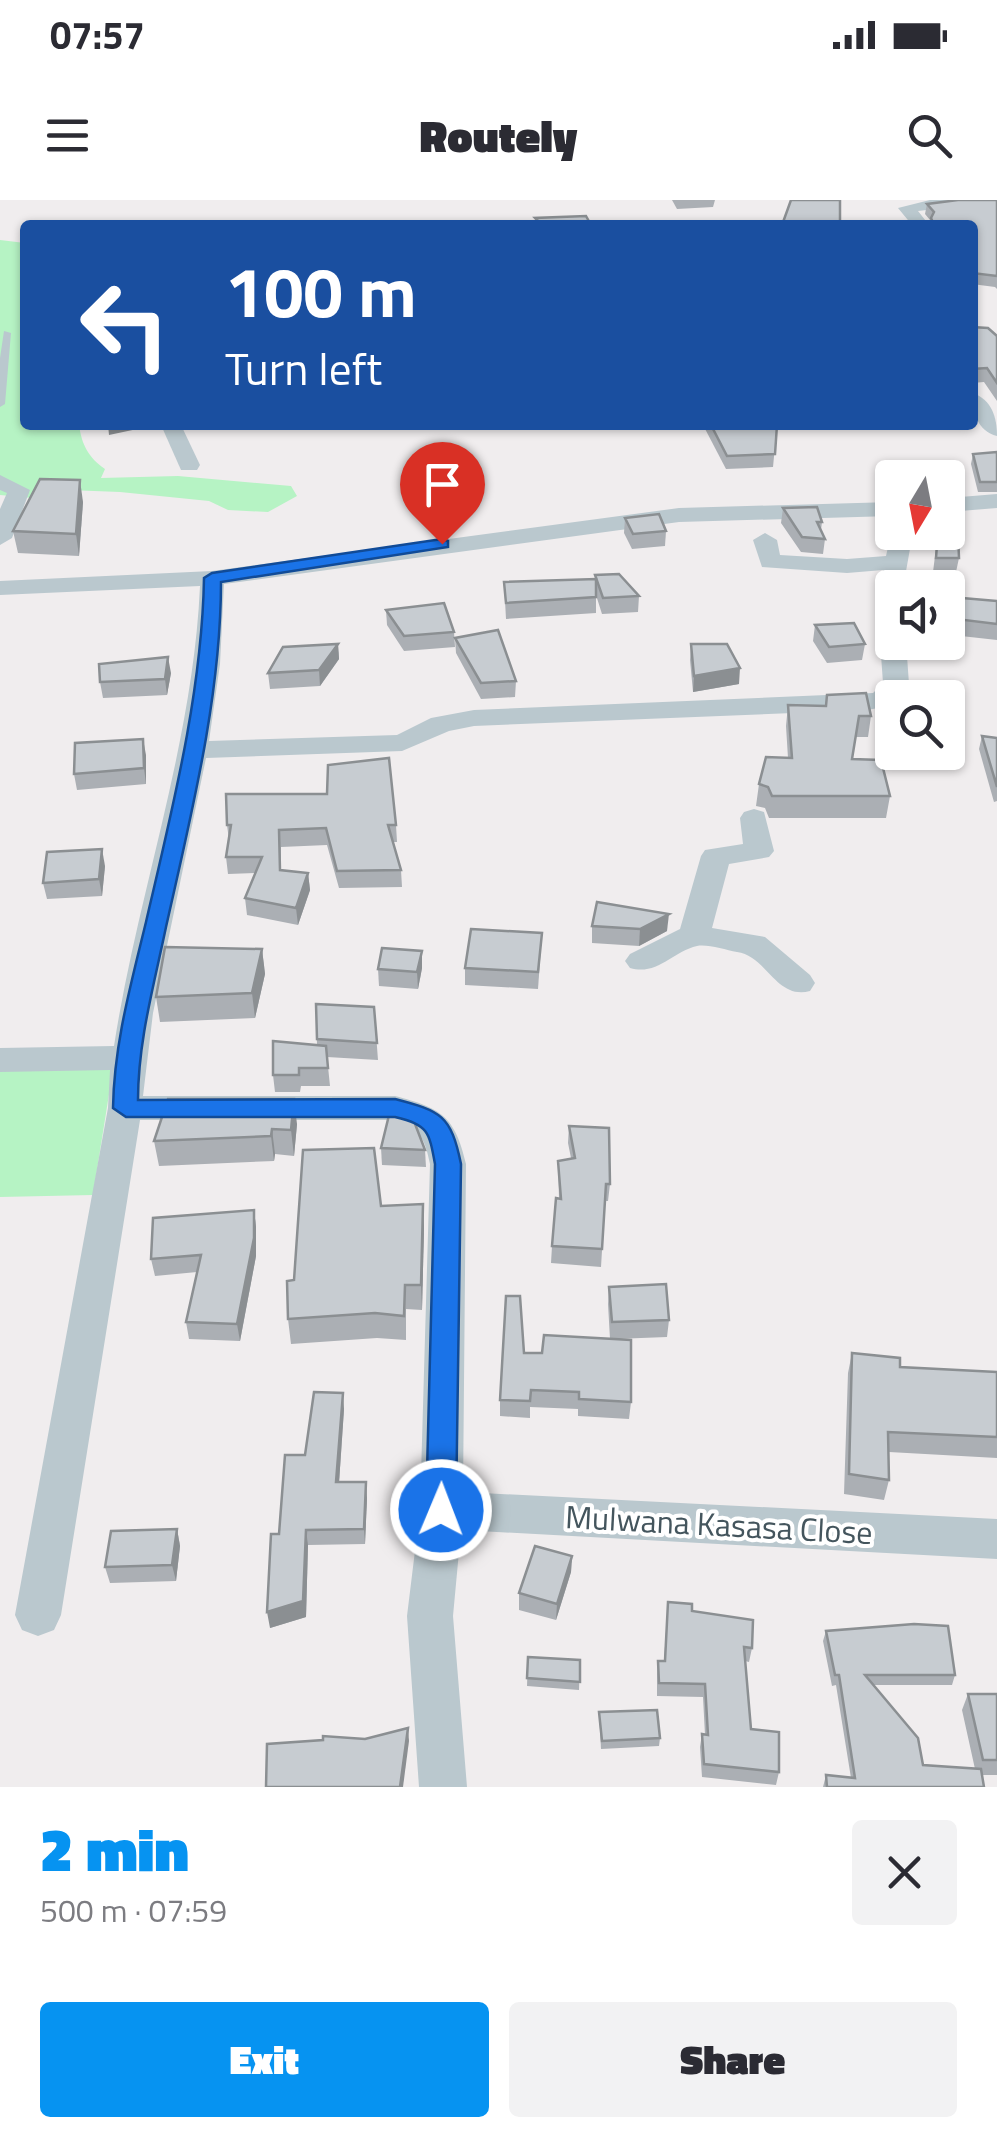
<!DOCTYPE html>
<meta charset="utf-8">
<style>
:root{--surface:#fff;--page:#f2f2f3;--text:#2b2b33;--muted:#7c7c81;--accent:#0693f1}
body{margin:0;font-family:"Titillium Web",sans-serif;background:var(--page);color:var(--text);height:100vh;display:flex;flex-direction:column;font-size:38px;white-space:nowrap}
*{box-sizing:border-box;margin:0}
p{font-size:32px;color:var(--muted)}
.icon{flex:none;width:55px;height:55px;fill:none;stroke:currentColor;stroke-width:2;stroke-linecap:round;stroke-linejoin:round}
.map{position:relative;height:1587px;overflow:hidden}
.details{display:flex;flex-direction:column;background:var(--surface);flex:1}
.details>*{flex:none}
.guide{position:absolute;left:20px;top:20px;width:958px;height:210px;border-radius:10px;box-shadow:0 2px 8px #0004;background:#1a4fa0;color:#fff;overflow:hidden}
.needle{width:65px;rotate:190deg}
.fabs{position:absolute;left:875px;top:260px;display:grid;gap:20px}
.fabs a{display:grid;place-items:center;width:90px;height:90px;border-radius:10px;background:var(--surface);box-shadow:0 2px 8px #0004;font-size:50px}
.pin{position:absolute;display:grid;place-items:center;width:85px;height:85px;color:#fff;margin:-102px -42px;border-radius:50% 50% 50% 0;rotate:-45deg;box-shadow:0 0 10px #0007}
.pin .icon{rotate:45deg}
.me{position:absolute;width:110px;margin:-55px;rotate:1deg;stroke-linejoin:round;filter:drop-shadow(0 0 8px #0008)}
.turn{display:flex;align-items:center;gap:35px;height:210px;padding:0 40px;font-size:45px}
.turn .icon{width:130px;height:130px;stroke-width:2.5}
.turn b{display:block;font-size:70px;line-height:85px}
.round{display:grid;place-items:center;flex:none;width:105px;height:105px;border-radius:10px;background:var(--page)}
.summary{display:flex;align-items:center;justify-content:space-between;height:170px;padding:0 40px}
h1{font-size:60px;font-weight:800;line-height:75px;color:var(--accent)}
.cta{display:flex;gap:20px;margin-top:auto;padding:20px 40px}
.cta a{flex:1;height:115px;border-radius:10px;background:var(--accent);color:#fff;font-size:40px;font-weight:800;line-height:115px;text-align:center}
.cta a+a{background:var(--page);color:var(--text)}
.status{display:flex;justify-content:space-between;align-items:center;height:70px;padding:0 50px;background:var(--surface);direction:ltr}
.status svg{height:28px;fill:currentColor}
header{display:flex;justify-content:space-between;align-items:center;height:130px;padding:0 40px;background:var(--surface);font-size:45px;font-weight:800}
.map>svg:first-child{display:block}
.green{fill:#b6f3c4}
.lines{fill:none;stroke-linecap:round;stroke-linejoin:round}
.service{fill:#bac8ce;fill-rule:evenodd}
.minor{fill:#bac8ce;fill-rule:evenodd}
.wall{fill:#abafb4}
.shaded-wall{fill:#8b8f92}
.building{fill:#c7ccd1;stroke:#8b8f92;stroke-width:2.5}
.route{fill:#1a73e8;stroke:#114b97;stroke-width:2.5}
.labels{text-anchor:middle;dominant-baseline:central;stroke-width:8;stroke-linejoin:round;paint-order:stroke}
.near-street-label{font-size:32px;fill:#44555d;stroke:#fff}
</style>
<div class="status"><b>07:57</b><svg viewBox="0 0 49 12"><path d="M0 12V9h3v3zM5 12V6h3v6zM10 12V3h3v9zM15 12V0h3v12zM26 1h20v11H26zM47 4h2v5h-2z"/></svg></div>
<header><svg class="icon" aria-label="menu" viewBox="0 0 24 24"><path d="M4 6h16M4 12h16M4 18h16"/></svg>Routely<svg class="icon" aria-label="search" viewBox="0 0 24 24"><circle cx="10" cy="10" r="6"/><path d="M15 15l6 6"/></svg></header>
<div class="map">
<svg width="997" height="1587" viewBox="0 0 997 1587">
<rect width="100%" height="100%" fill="#f0edee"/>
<g class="green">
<path d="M0,40L25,43V225H79C82,245 88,257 105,269L101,278L178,276L291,286L297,296L268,312L228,310L209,301L120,292L68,290L32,298L0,295Z"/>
<path d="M113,869L93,995L0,997V870Z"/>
</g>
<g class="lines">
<path class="service" d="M4,131L11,133L5,204L0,207V158Z"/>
<g class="minor">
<path d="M930,0H977L969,5L918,11L929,25H912L898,8Z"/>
<path d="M972,193C992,199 997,218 997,236C977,231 972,211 972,193Z"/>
<path d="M161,225H181L200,265L197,270H181Z"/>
<path d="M0,275L30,290L12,338L0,345V309L7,293L0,290Z"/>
<path d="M997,294V308L948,312V298Z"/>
<path d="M892,302V316L679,322L224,384L220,464L209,541L397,535L431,518L474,510L873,493L883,483L877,399L883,370L847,373L762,367L753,340L765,333L777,340L780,355L847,359L886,356L892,329V332H913L903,388H892V442H906L909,484L898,498H892L890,506L867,510L474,526L449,531L402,551L206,558L153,813L143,896H395C441,908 455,916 466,964L463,1292L997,1319V1359L461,1330L453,1416L467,1587H419L407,1416L420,1310L430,964C425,939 420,928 395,920H140L61,1415L54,1430L38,1436L22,1430L15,1415L108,908L110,870L0,872V848L114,846C138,691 193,544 200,386L0,395V381L212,371L679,308Z"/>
<path d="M754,609L764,612L774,651L769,657L729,664L712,728L765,737L810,775L815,783L810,791C776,800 767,756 737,752C725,750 708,744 697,746C672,752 657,776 630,768L625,761L630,754L680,729L701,656L705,650L743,644L740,618L744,612Z"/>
</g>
</g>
<g class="wall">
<path d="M672,0H715L713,7L677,9Z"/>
<path d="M997,0V89L995,87L972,84V25H929L930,20L925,14L927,4Z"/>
<path d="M972,127L997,136V201L984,182L972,183Z"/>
<path d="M703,225H777L773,267L726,269Z"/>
<path d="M997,252V292H978L971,264L973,254Z"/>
<path d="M83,302L79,356L18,353L13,331Z"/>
<path d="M783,308L822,322L821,330L825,339L823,354L801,352L781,323Z"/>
<path d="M625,318L666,331L665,346L632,349L624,333Z"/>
<path d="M938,332L959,358L956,372H933Z"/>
<path d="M595,375L639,396L638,412L602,414L596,395V413L506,419L504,382L595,379Z"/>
<path d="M962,398L997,401V440L961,436L959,413Z"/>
<path d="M386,410L454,432L455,447L404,451L387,425Z"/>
<path d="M815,425L865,444L862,460L827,463L813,441Z"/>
<path d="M455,438L516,481L515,497L481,499L456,453Z"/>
<path d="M338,444L339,459L320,486L270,489L268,473Z"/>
<path d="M691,444L739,484L693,492L690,460Z"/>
<path d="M171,473L167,495L103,498L100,482Z"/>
<path d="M827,495L871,516L868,537H856L852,559L890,596L886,618H769L765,608L756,606L759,584L788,558L786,526L788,505L825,506Z"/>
<path d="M982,536L997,538V601L994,602L979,549Z"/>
<path d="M146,555V584L77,590L74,574Z"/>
<path d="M227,625H396L397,642H393L401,670L402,687L339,688L327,645L281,647V670L308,673L310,690L298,725L247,715L245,698L255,673L228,674L226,657L229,640Z"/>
<path d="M105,666L102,696L47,699L43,683Z"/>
<path d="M592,726L667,731L639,746L592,743Z"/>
<path d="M542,733L538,789L465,785V768Z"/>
<path d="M262,749L265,774L255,818L160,822L156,797Z"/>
<path d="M422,751V768L418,789L379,786L378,769Z"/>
<path d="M316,804L374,807L378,860L327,857L330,886H301L300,892H275L273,875L317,845Z"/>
<path d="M297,924L294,956L275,954L274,961L159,966L154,941Z"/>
<path d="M569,926L610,984L608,1001H605L601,1067L551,1063L552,1046L559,999L558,961L571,958L568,943Z"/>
<path d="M381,948L425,950L426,967L382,965Z"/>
<path d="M423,1004L424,1028L422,1110L406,1109V1140L377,1138L291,1144L288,1119L294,1080L381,1006Z"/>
<path d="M254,1010L256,1027V1056L240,1141L189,1139L186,1122L197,1072L155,1076L151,1059Z"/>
<path d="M609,1087L669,1120L667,1137L615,1139L631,1202L629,1219L578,1216V1209L530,1207V1218L500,1216V1200L524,1153H542L610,1139L608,1104Z"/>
<path d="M852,1153L900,1167L997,1172V1260V1258L889,1252V1280L884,1300L844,1294L848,1173Z"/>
<path d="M344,1209L339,1282L367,1298L365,1344L308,1345L306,1417L270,1428L305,1255Z"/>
<path d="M177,1329L180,1346L176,1381L110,1383L105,1367Z"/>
<path d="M572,1356L571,1372L556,1420L519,1410V1393Z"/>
<path d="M668,1402L692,1411L752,1448L749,1462L745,1461L751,1529L779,1572L776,1585L702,1577L700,1547L702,1534L705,1535L703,1497L657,1496V1474L658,1461H664Z"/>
<path d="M826,1431L955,1475L952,1485H873L923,1565L975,1569L962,1510L968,1494H997V1575H982L984,1587H823L826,1575L851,1578L836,1485L832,1486L823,1441Z"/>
<path d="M528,1457L580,1460L579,1490L527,1486Z"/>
<path d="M599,1512L660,1538L659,1546L601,1549Z"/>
</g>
<g class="shaded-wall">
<path d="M108,225H142V228L109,235Z"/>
<path d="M80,280L83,302L79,356L76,334Z"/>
<path d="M338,444L339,459L320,486L319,470Z"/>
<path d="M168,457L171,473L167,495L165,479Z"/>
<path d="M740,468L739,484L693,492L694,476Z"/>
<path d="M143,539L146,555V584L144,568Z"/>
<path d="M102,649L105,666L102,696L99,679Z"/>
<path d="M308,673L310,690L298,725L296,708Z"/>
<path d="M669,714L667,731L639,746L640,729Z"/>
<path d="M262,749L265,774L255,818L252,793Z"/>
<path d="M422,751V768L418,789L417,772Z"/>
<path d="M294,899L297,924L294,956L291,930Z"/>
<path d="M272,929L275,954L274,961L271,936Z"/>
<path d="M423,1004L424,1028L422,1110L421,1085Z"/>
<path d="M254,1010L256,1027V1056L240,1141L237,1124Z"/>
<path d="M343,1193L344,1209L338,1298L336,1282Z"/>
<path d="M366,1282L367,1298L365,1344L364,1329Z"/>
<path d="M177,1329L180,1346L176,1381L172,1365Z"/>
<path d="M306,1330L308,1345L306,1417L270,1428L267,1412Z"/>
<path d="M572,1356L571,1372L556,1420L557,1404Z"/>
<path d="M408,1528L409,1541L403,1587H400Z"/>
</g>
<g class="building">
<path d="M791,0H840V25H782Z"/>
<path d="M958,0H997V76L972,73V25H934L931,18L934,12L927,4Z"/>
<path d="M586,16L591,25H542L535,18Z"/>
<path d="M972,127L988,128L997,136V183L987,168L972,169Z"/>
<path d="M711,225H777L775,254L727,256Z"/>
<path d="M997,252V282H980L973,254Z"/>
<path d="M40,279L80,280L76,334L13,331Z"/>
<path d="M817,307L822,322H817L825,339L802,337L783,308Z"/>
<path d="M659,314L666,331L633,334L625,318Z"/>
<path d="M938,332L958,334L959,358H936Z"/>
<path d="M619,374L639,396L603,398L595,375Z"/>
<path d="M596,379V397L506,403L504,382Z"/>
<path d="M962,398L997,401V424L964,420Z"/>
<path d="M444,403L454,432L404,436L386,410Z"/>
<path d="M854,423L865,444L829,447L815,425Z"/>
<path d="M498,430L516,481L481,483L455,438Z"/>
<path d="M338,444L319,470L268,473L283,447Z"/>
<path d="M691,444H727L740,468L694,476Z"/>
<path d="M168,457L165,479L100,482L99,464Z"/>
<path d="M866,493L871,516H859L852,559L881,560L890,596H772L768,587L759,584L766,557L792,558L788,505L826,506L827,495Z"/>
<path d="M982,536L997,538V587Z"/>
<path d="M143,539L144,568L74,574L75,543Z"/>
<path d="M389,558L396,625H388L401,670L337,671L326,628L279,630L280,670L308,673L296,708L245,698L262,657H226L231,625H227L226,594H327L328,565Z"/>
<path d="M102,649L99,679L43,683L47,652Z"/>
<path d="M597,702L669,714L640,729L592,726Z"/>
<path d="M471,729L542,733L538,772L465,768Z"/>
<path d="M165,747L262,749L252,793L156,797Z"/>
<path d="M382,748L422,751L417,772L378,769Z"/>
<path d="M316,804L374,807L377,843L317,839Z"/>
<path d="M273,841L326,846L328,868H299V875H273Z"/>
<path d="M168,899H294L291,930L272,929L271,936L154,941Z"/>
<path d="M390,911L412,916L425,950L381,948Z"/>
<path d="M569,926L609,928L610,984H606L602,1049L552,1046L556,998L561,999L558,961L575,958Z"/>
<path d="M374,948L381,1006L423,1004L421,1085H405L404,1116L375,1113L288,1119L287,1081L294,1080L303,950Z"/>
<path d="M254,1010V1038L237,1124L186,1122L201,1055L151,1059L153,1018Z"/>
<path d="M666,1084L669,1120L612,1122L609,1087Z"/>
<path d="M506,1096H520L524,1153H542L544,1135L631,1140V1202L579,1199V1192L531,1190L530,1201L500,1200Z"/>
<path d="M852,1153L900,1158V1167L997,1172V1237L888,1232L889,1280L849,1274Z"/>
<path d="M314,1192L343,1193L336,1282H366L364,1329L306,1330L303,1401L267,1412L271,1334H279L285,1255H305Z"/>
<path d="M177,1329L172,1365L105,1367L111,1331Z"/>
<path d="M535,1346L572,1356L557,1404L519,1393Z"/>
<path d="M668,1402L692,1404V1411L753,1420L752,1448L744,1447L751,1529L779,1532V1572L704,1564L702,1534L708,1535L705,1484L659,1483L658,1461H665Z"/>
<path d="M914,1424L948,1426L955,1475H865L918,1538L923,1565L981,1569L984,1587H827L826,1575L855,1578L839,1475H835L826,1431Z"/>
<path d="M528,1457L580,1460V1482L527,1478Z"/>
<path d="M968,1494H997V1560H983Z"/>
<path d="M657,1510L660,1538L602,1541L599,1512Z"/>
<path d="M408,1528L400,1587H266L267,1544L323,1540V1536L365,1539Z"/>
</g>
<path class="route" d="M442,339L448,341V347L221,382C221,497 191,615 166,727C154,785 138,841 138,900L395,899C441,911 451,915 461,964L456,1310L452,1320L441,1324L431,1320L426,1310L435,964C429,931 428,925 395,917H126L113,908C114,844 131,784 146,722C172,610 202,493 204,378L212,373Z"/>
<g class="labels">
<g class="near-street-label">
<text transform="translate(719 1324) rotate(3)">Mulwana Kasasa Close</text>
</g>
</g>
</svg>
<div class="fabs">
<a><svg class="needle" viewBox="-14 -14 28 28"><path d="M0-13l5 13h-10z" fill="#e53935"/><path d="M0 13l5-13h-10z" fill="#7c7c81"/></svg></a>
<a><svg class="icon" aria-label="sound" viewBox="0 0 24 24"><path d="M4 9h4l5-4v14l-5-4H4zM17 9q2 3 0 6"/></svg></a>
<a><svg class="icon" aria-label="search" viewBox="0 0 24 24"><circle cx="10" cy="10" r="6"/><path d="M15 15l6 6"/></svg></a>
</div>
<div class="pin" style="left:442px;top:344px;background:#d93025"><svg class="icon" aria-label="arrive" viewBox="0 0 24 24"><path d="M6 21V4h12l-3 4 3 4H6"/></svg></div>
<svg class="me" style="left:441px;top:1310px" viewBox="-20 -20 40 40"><circle r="17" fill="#1a73e8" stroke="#fff" stroke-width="3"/><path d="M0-11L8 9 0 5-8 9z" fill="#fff"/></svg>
<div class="guide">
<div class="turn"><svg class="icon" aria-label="left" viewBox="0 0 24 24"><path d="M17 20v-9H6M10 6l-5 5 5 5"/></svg><div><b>100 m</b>Turn left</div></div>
</div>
</div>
<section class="details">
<div class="summary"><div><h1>2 min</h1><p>500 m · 07:59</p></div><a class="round"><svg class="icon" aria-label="close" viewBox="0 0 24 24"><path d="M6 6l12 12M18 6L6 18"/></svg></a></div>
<div class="cta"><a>Exit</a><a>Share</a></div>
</section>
